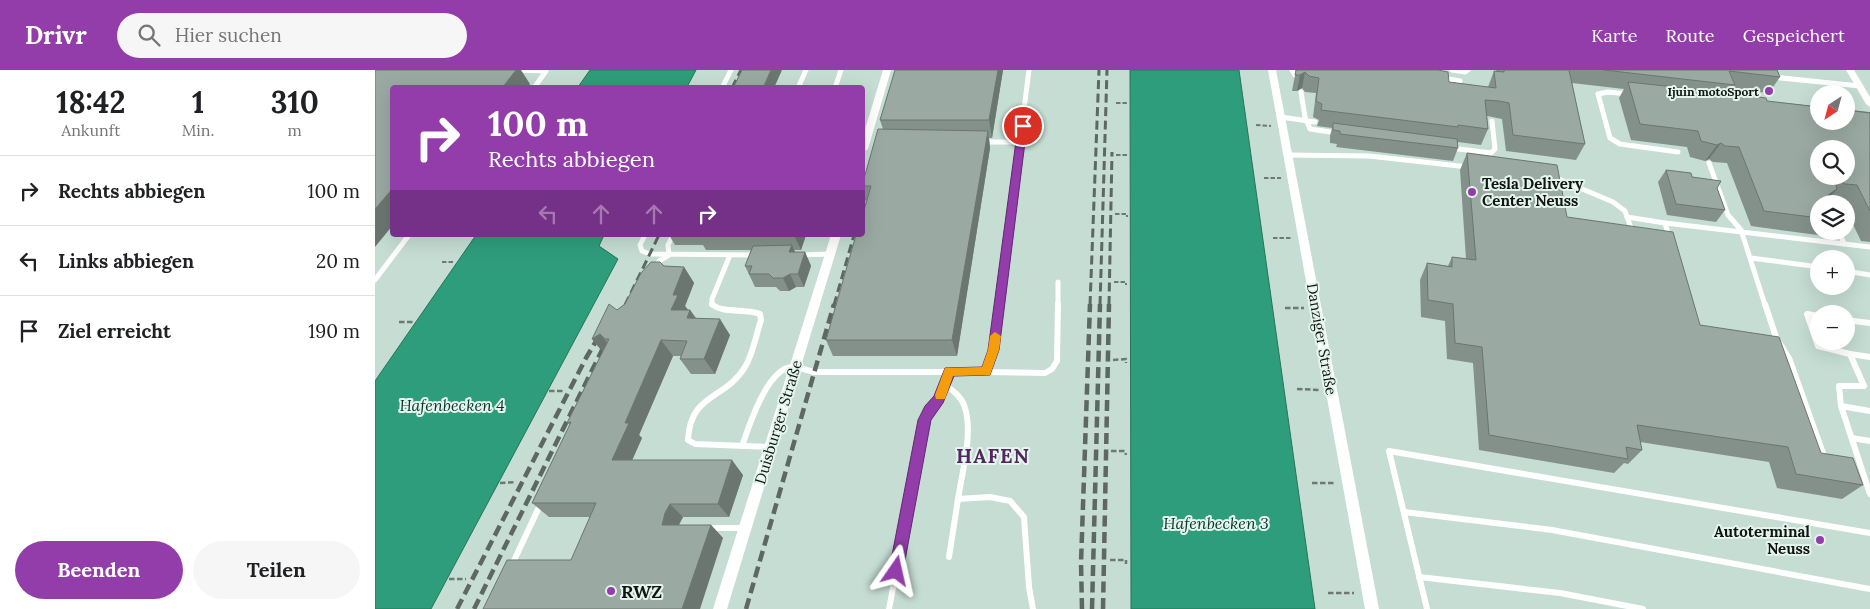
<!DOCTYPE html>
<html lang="de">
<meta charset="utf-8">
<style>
:root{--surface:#fff;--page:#f6f6f6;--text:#202124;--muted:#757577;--line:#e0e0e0;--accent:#933daa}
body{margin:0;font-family:Lora,serif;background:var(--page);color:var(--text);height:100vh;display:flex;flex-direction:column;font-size:19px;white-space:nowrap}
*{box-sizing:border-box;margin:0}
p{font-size:16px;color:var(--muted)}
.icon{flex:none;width:28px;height:28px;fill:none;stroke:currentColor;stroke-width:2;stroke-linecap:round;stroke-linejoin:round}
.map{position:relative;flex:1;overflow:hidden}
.sheet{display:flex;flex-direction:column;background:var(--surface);width:375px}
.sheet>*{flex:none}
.top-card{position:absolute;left:15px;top:15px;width:475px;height:152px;border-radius:5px;box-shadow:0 5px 20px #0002;background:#933daa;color:#fff;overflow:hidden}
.needle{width:32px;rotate:216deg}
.controls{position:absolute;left:1435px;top:15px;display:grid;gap:10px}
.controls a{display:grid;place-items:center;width:45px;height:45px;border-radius:50%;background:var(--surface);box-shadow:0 5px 20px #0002;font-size:25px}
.pin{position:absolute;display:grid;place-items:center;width:42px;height:42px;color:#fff;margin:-21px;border:2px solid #fff;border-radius:50%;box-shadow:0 1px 5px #0007}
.me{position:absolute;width:55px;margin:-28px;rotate:11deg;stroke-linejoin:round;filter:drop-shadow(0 0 4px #0008)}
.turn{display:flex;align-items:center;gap:18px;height:105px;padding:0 15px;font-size:22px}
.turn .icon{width:65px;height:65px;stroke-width:2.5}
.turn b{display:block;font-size:35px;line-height:42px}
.lanes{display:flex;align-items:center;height:48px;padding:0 15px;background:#0003;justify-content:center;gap:25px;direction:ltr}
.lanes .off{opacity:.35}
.eta{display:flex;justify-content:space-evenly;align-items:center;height:85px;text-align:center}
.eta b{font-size:30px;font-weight:700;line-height:35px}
.action{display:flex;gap:10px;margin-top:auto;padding:10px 15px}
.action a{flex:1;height:58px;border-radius:30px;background:var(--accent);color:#fff;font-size:20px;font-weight:700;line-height:58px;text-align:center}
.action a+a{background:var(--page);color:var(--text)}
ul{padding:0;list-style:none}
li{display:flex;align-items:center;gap:15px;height:70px;padding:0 15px;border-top:1px solid var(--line)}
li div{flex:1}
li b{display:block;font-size:19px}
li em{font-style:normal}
header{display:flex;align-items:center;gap:30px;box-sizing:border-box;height:70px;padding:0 25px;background:var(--accent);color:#fff}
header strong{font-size:24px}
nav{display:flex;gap:28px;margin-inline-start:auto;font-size:18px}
.search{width:350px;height:45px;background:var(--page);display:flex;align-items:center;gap:12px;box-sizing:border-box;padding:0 18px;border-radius:28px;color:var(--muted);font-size:19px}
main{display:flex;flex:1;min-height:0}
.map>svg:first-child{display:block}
.built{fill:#c5ddd3;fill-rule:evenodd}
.water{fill:#2e9d7b;stroke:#25745c}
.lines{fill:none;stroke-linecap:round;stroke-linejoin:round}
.path-far1{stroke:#6e7874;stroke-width:2;stroke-dasharray:4.5 2;stroke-linecap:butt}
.path{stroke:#6e7874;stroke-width:2.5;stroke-dasharray:5.5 2.5;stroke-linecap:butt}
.lane-far1{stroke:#fff;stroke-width:5}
.lane{stroke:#fff;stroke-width:6}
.street{fill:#fff;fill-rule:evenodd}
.rail-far1{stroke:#5e6763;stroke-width:3;stroke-dasharray:9 4.5;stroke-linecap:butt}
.rail{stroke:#5e6763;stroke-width:4.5;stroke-dasharray:11 5.5;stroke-linecap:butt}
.wall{fill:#84918b}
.shaded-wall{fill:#6c7671}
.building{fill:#9aa9a2;stroke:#6c7671;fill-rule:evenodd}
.route{fill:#933daa;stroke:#60286e}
.slow{fill:#f59e0b}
.poi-dot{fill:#933daa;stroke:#e5f5ee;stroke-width:2}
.labels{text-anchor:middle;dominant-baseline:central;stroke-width:4;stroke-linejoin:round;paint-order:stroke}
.far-poi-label{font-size:12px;font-weight:bold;fill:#0f1513;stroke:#e5f5ee;text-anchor:end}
.poi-label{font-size:15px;font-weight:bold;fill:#0f1513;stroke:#e5f5ee;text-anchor:start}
.street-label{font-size:15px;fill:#0f1513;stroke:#e5f5ee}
.water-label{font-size:16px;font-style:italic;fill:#053628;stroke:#e5f5ee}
.near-poi-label{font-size:18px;font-weight:bold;fill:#0f1513;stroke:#e5f5ee;text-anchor:start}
.district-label{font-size:20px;font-weight:bold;letter-spacing:1px;fill:#51285d;stroke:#e5f5ee}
</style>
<header>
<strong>Drivr</strong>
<div class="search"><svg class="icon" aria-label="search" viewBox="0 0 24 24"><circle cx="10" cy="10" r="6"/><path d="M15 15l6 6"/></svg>Hier suchen</div>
<nav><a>Karte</a><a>Route</a><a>Gespeichert</a></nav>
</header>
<main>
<section class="sheet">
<div class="eta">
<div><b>18:42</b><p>Ankunft</p></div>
<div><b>1</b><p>Min.</p></div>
<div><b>310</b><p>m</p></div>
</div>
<ul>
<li><svg class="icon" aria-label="right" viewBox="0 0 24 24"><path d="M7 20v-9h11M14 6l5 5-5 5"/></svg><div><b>Rechts abbiegen</b></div><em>100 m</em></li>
<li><svg class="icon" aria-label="left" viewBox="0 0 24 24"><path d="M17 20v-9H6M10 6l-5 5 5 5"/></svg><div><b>Links abbiegen</b></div><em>20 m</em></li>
<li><svg class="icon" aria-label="arrive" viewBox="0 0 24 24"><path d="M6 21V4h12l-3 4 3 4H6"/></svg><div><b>Ziel erreicht</b></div><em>190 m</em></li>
</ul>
<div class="action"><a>Beenden</a><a>Teilen</a></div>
</section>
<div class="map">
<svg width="1495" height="539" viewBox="0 0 1495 539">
<rect width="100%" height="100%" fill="#d8e7e1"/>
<g class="built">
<path d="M0,0H215L203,17L18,18V165H101L0,311Z"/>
<path d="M321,0H755L756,539H56L243,189L223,176L229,165H488V18L312,17Z"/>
<path d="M864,0H1495V539H940ZM1444,24H1471V51H1444ZM1444,79H1471V106H1444ZM1444,134H1471V161H1444ZM1444,189H1471V216H1444ZM1444,244H1471V271H1444Z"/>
</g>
<g class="water">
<path d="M215,0H321L312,17H203Z"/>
<path d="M755,0H864L940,539H756Z"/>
<path d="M101,165H229L224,176L243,189L56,539H0V311Z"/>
</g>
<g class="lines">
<g class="path-far1">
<path d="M741,33H751V35"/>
<path d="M881,55L896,56"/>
<path d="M741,85H752V87"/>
<path d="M889,108H906"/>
<path d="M740,144H752V147"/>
<path d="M898,168H917"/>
<path d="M67,192H80"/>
<path d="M739,212H751V215"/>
</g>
<g class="path">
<path d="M910,238H929"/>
<path d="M24,252H38"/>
<path d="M738,290L751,289V293"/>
<path d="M922,319L944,320"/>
<path d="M174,321H188"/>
<path d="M736,381H750L751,385"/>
<path d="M125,413L141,412"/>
<path d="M937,413H961"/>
<path d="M735,490H751V494"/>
<path d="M74,509H91"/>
<path d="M953,523H979"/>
</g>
<g class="lane-far1">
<path d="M140,0L171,1L159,18"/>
<path d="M917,0L920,5"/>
<path d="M1077,0L1090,2L1093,0"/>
<path d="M1397,7L1485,16"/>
<path d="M1068,8L1085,11"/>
<path d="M347,18L356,0"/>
<path d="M423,18L431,0"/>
<path d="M460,18L466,0"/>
<path d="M926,22L930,47L935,59L962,63"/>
<path d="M1253,24L1233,22L1223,24L1235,68L1245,74L1303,82"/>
<path d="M906,47L940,52"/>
<path d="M607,72H645"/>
<path d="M1076,78L1116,83L1120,79L1117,51"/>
<path d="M913,85L994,86L1093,97"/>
<path d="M1334,93L1353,145L1366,160L1390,235"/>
<path d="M1179,107L1238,132L1250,141L1257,161"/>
<path d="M1252,147L1290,153"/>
<path d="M1464,161L1469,174"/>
<path d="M270,165L265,175L267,181L275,184L382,185"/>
<path d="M1294,167L1290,153L1495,177"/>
<path d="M424,185L455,184"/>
<path d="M1376,188L1444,197"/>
<path d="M281,197L284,191L294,185L293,175L298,165"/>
<path d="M1471,201L1495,205"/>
<path d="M0,210L34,165"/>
<path d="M337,235V229L355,185"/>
<path d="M624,235L654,0"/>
<path d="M683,235V212"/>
</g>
<g class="lane">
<path d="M337,234C347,244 371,238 385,244L386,250C381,265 378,284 370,297C350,330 315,323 313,370L320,374L395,377"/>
<path d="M1390,234L1402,270L1399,269"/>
<path d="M1444,246L1432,244L1443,276L1475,284L1489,316H1464L1466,336L1495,424"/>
<path d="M1471,250L1495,253"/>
<path d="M1405,274L1414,288L1450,389"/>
<path d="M1475,284L1495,287"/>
<path d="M611,302L670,303L677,299L682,291L683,234"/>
<path d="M570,315C577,320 586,326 589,335C599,360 587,403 583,429L615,427L635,431L649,447L654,517L658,539"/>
<path d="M1466,336L1495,341"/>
<path d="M1477,368L1495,371"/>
<path d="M367,376C374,356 390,306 412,298C420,295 431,300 439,302H611L618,280L624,234"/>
<path d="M1029,442L1177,460L1495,519"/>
<path d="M333,458H370"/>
<path d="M574,487L583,429"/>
<path d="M136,497L166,433"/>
<path d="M1044,507L1185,523L1268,539"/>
<path d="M514,539L550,350L563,329L574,301"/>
<path d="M1052,539L1014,381L1495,463"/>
</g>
<g class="street">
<path d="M508,0H516L493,79L488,82V66Z"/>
<path d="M893,0H901L1004,539H990Z"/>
<path d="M1471,0H1479L1495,27V37L1491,34Z"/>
<path d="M456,165H466L352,539H338Z"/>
</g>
<g class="rail-far1">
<path d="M357,18L366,0"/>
<path d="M488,134L494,112"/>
<path d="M250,235L284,165"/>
<path d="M459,235L479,165"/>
<path d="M715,235L724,0"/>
<path d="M725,235L732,0"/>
<path d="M734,235L737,82"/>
</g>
<g class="rail">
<path d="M243,248L250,234"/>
<path d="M82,539L211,288L227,261"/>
<path d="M99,539L233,268"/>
<path d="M371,539L459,234"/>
<path d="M707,539L706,493L715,234"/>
<path d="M717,539L725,234"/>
<path d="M728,539L734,234"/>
</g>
</g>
<g class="wall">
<path d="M520,0H628L617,68H614L615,78L582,286H458L451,270L491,131L488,119V112L508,59L505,50Z"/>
<path d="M921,0L1074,12L1113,17L1119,1H1121V0H1402L1405,7L1394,23L1357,19L1355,23L1392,31L1495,42V172L1486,171L1471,140V134H1468L1467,131L1455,130L1444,134V161H1455L1450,166L1376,156L1352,93L1338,92L1334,89L1330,91L1315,87L1312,77L1256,70L1244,28L1249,19L1197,13L1210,74L1201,90L1131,81L1127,49L1112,46L1113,59L1106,75L1083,72V78L1078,91L961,77L962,74L955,73V66L957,58L942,56L944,50L938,47L941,23L930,22L927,18L922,21H917Z"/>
<path d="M1092,83L1192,147L1325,255L1446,383L1488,415L1467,429L1402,418L1394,392L1265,372L1267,380L1253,394L1249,393L1239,403L1104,380L1098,293L1072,289L1070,251L1046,247L1045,210L1052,193L1073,196L1077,187L1091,189L1085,100Z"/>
<path d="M1291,100L1317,107L1342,118L1350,140L1341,152L1292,145L1283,112Z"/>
<path d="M294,165H431L426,180H419L420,182H430L436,196L429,217H421L414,221H405L401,217H380L370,196L376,180H331L328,175H300Z"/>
<path d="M289,196L309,197L319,213L310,236L313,240H315L321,248L355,265L340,304H316L305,289L306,286H298L264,365L267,368L257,390L368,405L354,447H308L304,455H336L348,468L196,490L215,447H174L157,433L195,355L192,353L228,281L217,269L242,240L250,234Z"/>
</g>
<g class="shaded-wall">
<path d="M141,0H146L155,14L152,18H127Z"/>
<path d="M396,0H407L399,18H388Z"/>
<path d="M623,0H628L617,68L614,50Z"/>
<path d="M930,2L927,18L922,21L925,5Z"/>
<path d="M613,61L615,78L582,286L577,270Z"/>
<path d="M1346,73L1334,89L1330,91L1342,75Z"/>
<path d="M18,118V155L0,177V139Z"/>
<path d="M1462,119L1449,134L1453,125Z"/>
<path d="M419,165H431L426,180Z"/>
<path d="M417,175L423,189L414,182Z"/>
<path d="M430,182L436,196L429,217L423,204Z"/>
<path d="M309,197L319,213L310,236L314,241L296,240L298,225Z"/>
<path d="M415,204L421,217L414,221L408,208Z"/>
<path d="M315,240L326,256L312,248Z"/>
<path d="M345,249L355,265L340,304L329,289Z"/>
<path d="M225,264L238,280L230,285L217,269Z"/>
<path d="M286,270L298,286L264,365L267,368L251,404L237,390L250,353Z"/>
<path d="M357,390L368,405L354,447L343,434Z"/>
<path d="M295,434L308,447L303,456L287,455L290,443Z"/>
<path d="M336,455L348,468L325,539H307Z"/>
</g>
<g class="building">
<path d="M0,0H141L127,18H18V118L0,139Z"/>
<path d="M367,0H396L388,18H358Z"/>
<path d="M520,0H623L614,50H505Z"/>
<path d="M921,0H1063L1073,2L1074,12L1121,18L1119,1L1129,2V0H1194L1210,74L1138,65L1134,33L1124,31L1110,30L1113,59L1083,55V57L946,40L947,34L941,31L944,8L934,6L930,2L925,5H920Z"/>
<path d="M1229,0H1402L1405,7L1354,1L1360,15Z"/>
<path d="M1253,12L1364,24L1391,28L1392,31L1444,37V51H1471V40L1495,43V141L1482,115L1470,114L1466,111L1461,114L1462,119L1453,125L1457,134H1444V148L1389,141L1364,77L1350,76L1346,73L1342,75L1326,71L1323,61L1265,54ZM1444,79H1471V106H1444Z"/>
<path d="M958,53L1082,69L1083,78L965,64V61L958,60Z"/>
<path d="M503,59L613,61L577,270H451L481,165H488V144L496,116H488V112Z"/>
<path d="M1092,83L1182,95L1192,147L1298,162L1325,255L1404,267L1446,383L1478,388L1488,415L1421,404L1413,377L1262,355L1267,380L1251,377L1253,389L1114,365L1107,277L1080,273L1078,234L1053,230L1052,193L1077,197V187L1101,190Z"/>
<path d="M1291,100L1316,103L1317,107L1346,111L1342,118L1350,140L1301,134Z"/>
<path d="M417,175L414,182H430L423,204H415L408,208H398L394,204H374L377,196H370L378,176Z"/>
<path d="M276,192H285L289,196L309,197L298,225H303L296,240H315L312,248L345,249L329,289H305L312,271L286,270L250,353H254L237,390H357L343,434H295L290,443L287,455H336L307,539H108L132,490H196L221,433H157L196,352L192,353L234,269H230L225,264L217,269L234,234L242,240L250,234L266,203Z"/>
</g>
<path class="route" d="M648,53L652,56L624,280L615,305L579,306L568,333L556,350L528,501L526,506L521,508L516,506L514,501L543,350L550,336L559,326L570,298L607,297L613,280L643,56Z"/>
<path class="slow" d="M620,262L626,266L624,280L615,305L578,306L570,329H561L560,325L570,298L607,297L613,280L615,266Z"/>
<g class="poi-dot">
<circle cx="1394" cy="21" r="5"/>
<circle cx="1097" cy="122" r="5"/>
<circle cx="1445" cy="470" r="5"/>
<circle cx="236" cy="521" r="5"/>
</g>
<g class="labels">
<g class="far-poi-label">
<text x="1384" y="21">Ijuin motoSport</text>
</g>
<g class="poi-label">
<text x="1107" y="113">Tesla Delivery<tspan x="1107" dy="17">Center Neuss</tspan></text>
<text x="1435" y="461" text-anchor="end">Autoterminal<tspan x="1435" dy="17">Neuss</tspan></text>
</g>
<g class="street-label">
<text transform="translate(947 269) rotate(80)">Danziger Straße</text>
<text transform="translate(403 352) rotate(-73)">Duisburger Straße</text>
</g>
<g class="water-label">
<text x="77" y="335">Hafenbecken 4</text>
<text x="841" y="453">Hafenbecken 3</text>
</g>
<g class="near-poi-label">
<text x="246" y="521">RWZ</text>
</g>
<g class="district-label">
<text x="618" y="385">HAFEN</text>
</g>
</g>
</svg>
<div class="controls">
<a><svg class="needle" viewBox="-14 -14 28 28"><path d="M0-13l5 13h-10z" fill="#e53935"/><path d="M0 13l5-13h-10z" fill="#757577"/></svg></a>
<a><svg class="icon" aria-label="search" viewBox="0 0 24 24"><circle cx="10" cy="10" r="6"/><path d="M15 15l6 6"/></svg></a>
<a><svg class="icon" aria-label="layers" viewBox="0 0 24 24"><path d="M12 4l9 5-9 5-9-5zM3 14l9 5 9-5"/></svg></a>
<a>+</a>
<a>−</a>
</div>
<div class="pin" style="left:648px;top:56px;background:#d93025"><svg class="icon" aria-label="arrive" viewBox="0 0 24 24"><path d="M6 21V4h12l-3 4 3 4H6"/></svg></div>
<svg class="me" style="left:521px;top:501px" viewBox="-20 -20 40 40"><path d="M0-17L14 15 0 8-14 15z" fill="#933daa" stroke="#fff" stroke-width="4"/></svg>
<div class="top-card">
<div class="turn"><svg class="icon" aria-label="right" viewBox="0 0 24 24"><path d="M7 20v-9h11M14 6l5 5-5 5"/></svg><div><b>100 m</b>Rechts abbiegen</div></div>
<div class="lanes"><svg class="icon off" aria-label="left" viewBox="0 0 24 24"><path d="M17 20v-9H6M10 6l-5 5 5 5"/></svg><svg class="icon off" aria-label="ahead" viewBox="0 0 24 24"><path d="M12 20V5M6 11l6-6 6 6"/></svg><svg class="icon off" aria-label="ahead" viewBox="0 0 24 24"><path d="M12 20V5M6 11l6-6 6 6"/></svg><svg class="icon" aria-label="right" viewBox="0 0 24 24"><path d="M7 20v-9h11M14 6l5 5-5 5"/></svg></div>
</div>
</div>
</main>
